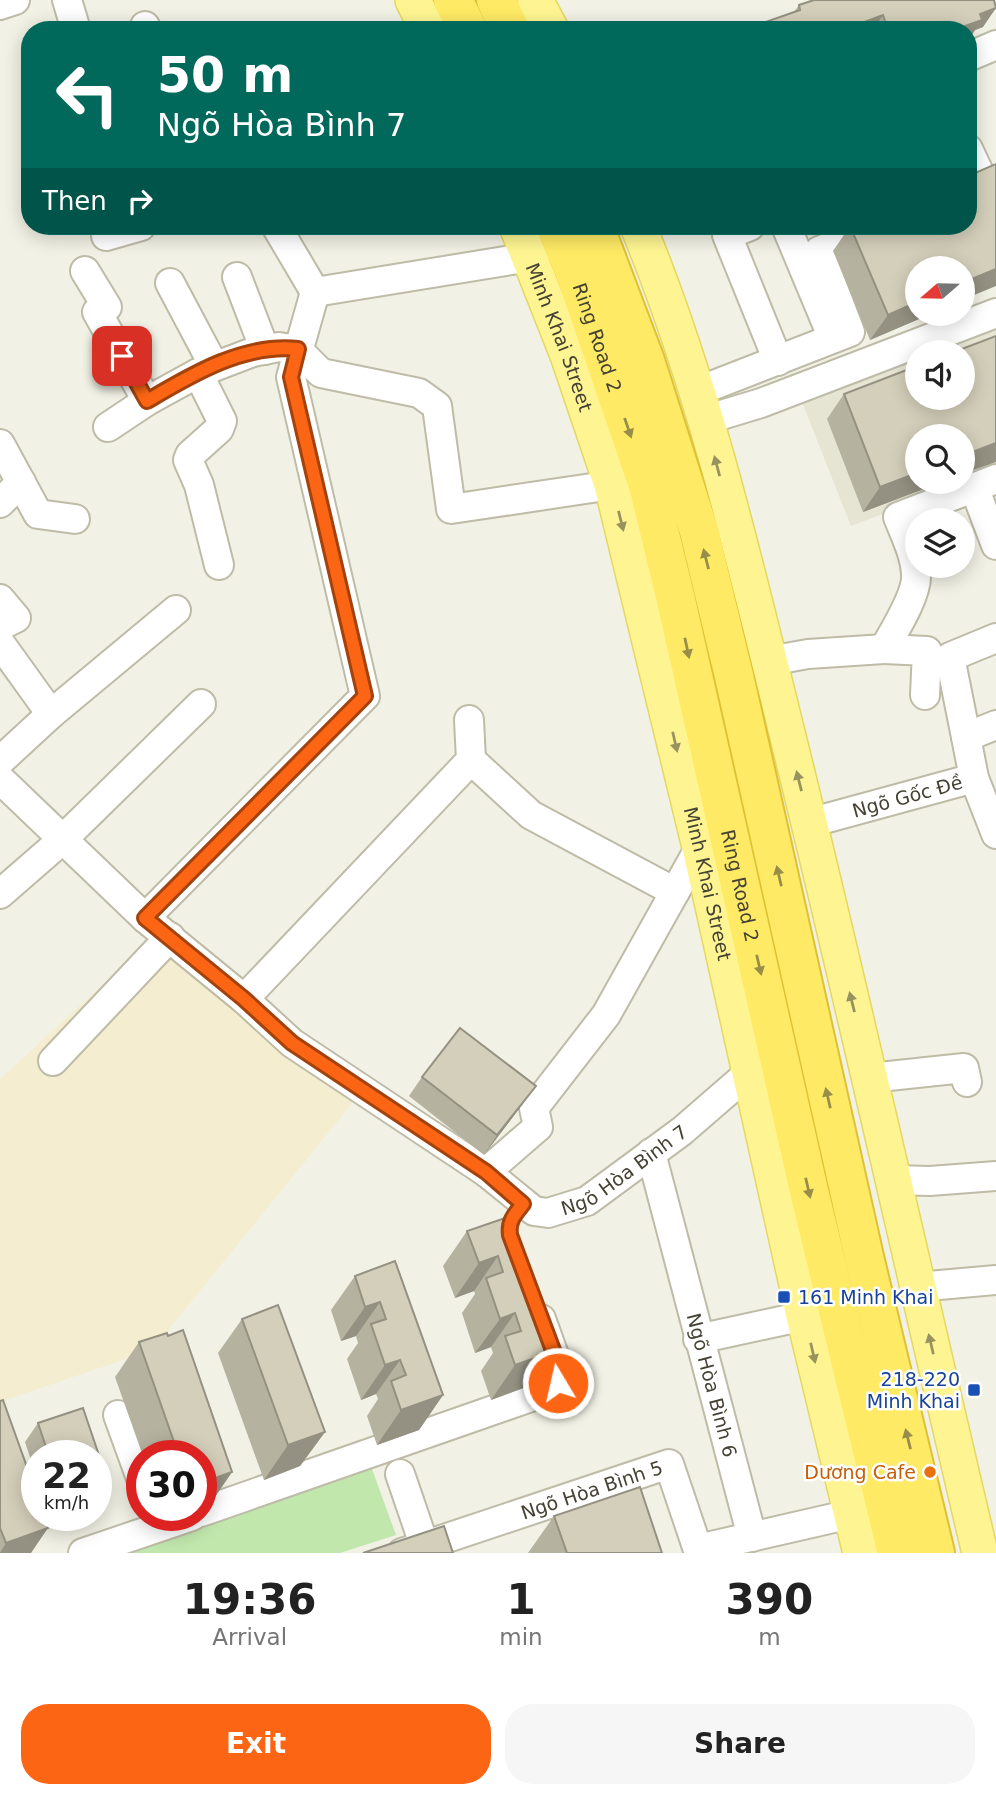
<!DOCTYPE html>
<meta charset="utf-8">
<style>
:root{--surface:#fff;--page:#f6f6f6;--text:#222;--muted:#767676;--accent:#fb6514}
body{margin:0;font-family:"DejaVu Sans",sans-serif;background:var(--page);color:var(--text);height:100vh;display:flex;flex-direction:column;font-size:26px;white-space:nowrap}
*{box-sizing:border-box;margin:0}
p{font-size:23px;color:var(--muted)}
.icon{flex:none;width:38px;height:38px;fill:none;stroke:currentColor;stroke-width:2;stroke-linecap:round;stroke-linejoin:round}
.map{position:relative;height:1553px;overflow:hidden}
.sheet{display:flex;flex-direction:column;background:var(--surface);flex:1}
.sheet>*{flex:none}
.guide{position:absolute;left:21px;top:21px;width:956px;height:214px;border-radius:28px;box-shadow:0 4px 18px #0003;background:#00695c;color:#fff;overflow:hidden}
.needle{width:46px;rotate:250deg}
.buttons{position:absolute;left:905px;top:256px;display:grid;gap:14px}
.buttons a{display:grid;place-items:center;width:70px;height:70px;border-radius:50%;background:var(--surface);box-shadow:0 4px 18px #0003;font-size:35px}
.speed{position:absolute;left:21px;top:1440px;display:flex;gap:14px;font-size:35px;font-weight:700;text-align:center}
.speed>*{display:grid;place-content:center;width:91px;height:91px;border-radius:50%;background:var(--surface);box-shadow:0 4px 18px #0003;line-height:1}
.speed small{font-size:18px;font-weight:400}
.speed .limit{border:10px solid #d22;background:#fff;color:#111}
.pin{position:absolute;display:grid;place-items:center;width:60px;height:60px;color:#fff;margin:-30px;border-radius:14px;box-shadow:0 4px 10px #0006}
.me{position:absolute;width:77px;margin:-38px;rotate:351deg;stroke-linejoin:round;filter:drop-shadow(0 0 5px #0008)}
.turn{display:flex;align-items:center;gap:24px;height:147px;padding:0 21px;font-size:32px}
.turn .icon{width:91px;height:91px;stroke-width:2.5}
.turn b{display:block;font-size:49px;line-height:60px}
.then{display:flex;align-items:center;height:66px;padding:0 21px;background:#0003;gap:14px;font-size:26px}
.eta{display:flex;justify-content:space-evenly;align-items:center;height:119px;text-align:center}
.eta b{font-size:42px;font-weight:700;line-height:49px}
.button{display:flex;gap:14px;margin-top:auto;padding:14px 21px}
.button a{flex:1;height:80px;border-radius:28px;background:var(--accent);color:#fff;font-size:28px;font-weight:700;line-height:80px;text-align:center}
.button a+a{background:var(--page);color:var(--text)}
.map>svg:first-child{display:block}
.residential{fill:#e6e4d3;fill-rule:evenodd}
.commercial{fill:#f5edcf}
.green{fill:#c1e7ad}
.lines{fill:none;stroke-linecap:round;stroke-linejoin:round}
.minor-casing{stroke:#bebba7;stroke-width:32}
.major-casing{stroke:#e4d762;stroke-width:38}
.highway-casing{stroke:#dec134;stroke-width:42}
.minor{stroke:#fff;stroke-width:28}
.major{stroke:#fef592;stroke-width:35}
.highway{stroke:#feea64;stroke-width:38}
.wall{fill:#b6b2a0}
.shaded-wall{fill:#949182}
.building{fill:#d4cfba;stroke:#949182;stroke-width:2}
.oneway{fill:#988e4a}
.oneway2{fill:#98935e}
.route-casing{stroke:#a3420d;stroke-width:18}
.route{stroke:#fb6514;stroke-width:12}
.transit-dot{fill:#1a4fb4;stroke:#fff;stroke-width:2.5}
.food-dot{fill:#e8710a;stroke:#fff;stroke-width:2.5}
.labels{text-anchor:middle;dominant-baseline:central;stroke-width:5;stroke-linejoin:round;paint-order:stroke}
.street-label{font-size:19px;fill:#454234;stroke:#fff}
.transit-label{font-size:19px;fill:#164399;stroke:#fff;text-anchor:start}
.food-label{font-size:19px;fill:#c56008;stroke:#fff;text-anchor:end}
</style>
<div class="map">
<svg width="996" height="1553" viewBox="0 0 996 1553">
<rect width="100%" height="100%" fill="#f2f1e5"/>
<path class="residential" d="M996,301V471L851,526L793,379ZM917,352H962V397H917ZM917,436H962V481H917Z"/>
<path class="commercial" d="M157,935L358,1096L152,1350L0,1402V1079Z"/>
<path class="green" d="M372,1469L396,1535L340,1553H127Z"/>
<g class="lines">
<g class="minor-casing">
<g id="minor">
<path d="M67,0L76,30"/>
<path d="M0,5L15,0"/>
<path d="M145,26L147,30"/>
<path d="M968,57L996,45"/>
<path d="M968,149L984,183L968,190"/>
<path d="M276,226L315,292"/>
<path d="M750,226L727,235L778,361"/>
<path d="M786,226L832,336"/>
<path d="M106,236L141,226"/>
<path d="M85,271L107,307L97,312L147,401"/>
<path d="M237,277L265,350"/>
<path d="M170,283L214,366"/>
<path d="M315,292L530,257"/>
<path d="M198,373L222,421L219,429L190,455L188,460L199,485L219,565"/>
<path d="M696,392L850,332L819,251L881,226"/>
<path d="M705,420L761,403L996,313"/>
<path d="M108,427L147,401L198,373L253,352L279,347L298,350L321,373L419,393L437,406L451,509L612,485"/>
<path d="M0,444L38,514L75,519"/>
<path d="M974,487L996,545"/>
<path d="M0,503L21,482"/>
<path d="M0,599L16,618L0,626"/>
<path d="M0,643L51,714"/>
<path d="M884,649L927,651L925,695"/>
<path d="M769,661L808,654L884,649C894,631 918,594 916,574C915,554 905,535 898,517L996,479"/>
<path d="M966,737L950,657L996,638"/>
<path d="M471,760L531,815L675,892"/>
<path d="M0,761L51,714L176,610"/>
<path d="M974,778L996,834"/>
<path id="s1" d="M0,779L145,918L244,999L292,1043L486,1172L534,1211L548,1213L587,1201L682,1131L750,1072"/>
<path id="s2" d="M809,823L974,778L966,737L996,725"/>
<path d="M0,894L62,840L201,704"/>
<path d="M145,918L365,696L291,377L315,292"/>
<path d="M244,999L471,760L469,720"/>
<path d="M53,1061L170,937"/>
<path d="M870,1078L964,1068L967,1082"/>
<path id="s3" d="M651,1153L752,1537"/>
<path d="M486,1172L538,1127L534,1108L606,1015L700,847"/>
<path d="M893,1180L930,1181L996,1176"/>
<path d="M917,1287L996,1280"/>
<path d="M698,1339L804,1316"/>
<path d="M118,1415L142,1481"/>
<path d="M400,1474L427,1553"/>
<path d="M201,1512L551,1390L558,1383L561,1375L541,1319"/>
<path d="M698,1549L851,1514"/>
<path d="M83,1553L192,1516"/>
<path id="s4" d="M402,1553L669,1464L699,1553"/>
</g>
</g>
<g class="major-casing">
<g id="major">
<path d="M413,0L428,30"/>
<path d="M535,0L551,30"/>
<path id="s5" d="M517,226L568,355L612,485L700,847L804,1316L861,1553"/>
<path d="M638,226C706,391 746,568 789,741C856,1011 916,1283 980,1553"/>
</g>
</g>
<g class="highway-casing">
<g id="highway">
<path d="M453,0L468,30"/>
<path d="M496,0L510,30"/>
<path id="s6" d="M556,226L577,278L648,485L676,600L809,1191L897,1553"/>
<path d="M594,226L645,361L699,531L734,676L864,1257L935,1553"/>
</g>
</g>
<use href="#minor" class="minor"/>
<use href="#major" class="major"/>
<use href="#highway" class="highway"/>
</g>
<g class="wall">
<path d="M799,5L983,27L975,30L968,40V30H754L757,25L794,12Z"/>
<path d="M850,226L917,313H933L870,340L833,251Z"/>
<path d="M844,394L917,481H945L863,512L827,419Z"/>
<path d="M422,1077L536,1086L484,1155L409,1096Z"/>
<path d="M511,1216L534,1384L491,1400L481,1371L493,1353L491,1347L475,1353L462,1313L475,1294L474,1291L455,1298L443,1266L467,1231Z"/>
<path d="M395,1261L443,1395L419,1430L377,1445L367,1416L378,1399L376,1394L361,1400L347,1359L358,1343L356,1336L341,1341L331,1310L355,1276Z"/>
<path d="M242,1319L325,1432L300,1466L264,1480L218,1353Z"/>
<path d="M183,1330L232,1472L208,1507L201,1509V1456H143L115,1377L139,1342L167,1333L168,1336Z"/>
<path d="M0,1401L31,1553H0Z"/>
<path d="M83,1408L108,1482L96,1499V1456H37V1478L25,1442L38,1423Z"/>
<path d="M163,1516H183L165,1522Z"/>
<path d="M554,1516L662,1553H528Z"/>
</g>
<g class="shaded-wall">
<path d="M996,8L983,27L975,30L969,39L968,30H954L980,14Z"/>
<path d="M883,15L873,30H843Z"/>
<path d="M996,269V286L962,300V283Z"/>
<path d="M917,302V313H933L870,340L888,315Z"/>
<path d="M996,443V462L962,474V456Z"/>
<path d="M917,473V481H945L863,512L880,487Z"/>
<path d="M536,1086L522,1105L484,1155L497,1135Z"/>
<path d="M498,1256L474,1291L455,1298L479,1263Z"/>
<path d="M380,1302L356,1336L341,1341L365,1307Z"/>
<path d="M515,1313L491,1347L475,1353L500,1319Z"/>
<path d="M558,1350L534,1384L491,1400L515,1365Z"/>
<path d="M400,1360L376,1394L361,1400L385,1365Z"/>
<path d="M443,1395L419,1430L377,1445L401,1410Z"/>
<path d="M325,1432L300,1466L264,1480L288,1445Z"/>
<path d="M232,1472L208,1507L201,1509V1483Z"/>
<path d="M108,1482L96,1499V1486Z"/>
<path d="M170,1516H183L165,1522Z"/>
<path d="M48,1528L31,1553H0L6,1543Z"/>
</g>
<g class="building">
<path d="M814,0H994L996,8L980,14L982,20L954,30H888L883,15L843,30H759L757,25L800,10L799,5Z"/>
<path d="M996,164V269L962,283V268H917V302L888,315L850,226H968V176Z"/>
<path d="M996,336V443L962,456V436H917V473L880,487L844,394L917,366V397H962V352H954Z"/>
<path d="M460,1028L536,1086L497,1135L422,1077Z"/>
<path d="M511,1216L558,1350L515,1365L505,1336L521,1331L515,1313L500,1319L486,1278L503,1272L498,1256L479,1263L467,1231Z"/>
<path d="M395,1261L443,1395L401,1410L391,1381L406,1375L400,1360L385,1365L371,1324L386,1319L380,1302L365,1307L355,1276Z"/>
<path d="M278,1305L325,1432L288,1445L242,1319Z"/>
<path d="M183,1330L232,1472L201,1483V1456H179L139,1342L167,1333L168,1336Z"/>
<path d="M3,1400L37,1495V1516H44L48,1528L6,1543L0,1528V1401Z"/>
<path d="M83,1408L108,1482L96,1486V1456H49L38,1423Z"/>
<path d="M640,1487L662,1553H567L554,1516Z"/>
<path d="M444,1526L453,1553H363Z"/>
</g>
<defs><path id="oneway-solid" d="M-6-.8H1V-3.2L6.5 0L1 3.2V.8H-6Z" transform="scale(1.75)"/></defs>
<g class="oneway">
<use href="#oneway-solid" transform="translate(628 428) rotate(71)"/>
<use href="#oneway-solid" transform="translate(706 559) rotate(-104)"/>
<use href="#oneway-solid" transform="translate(687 648) rotate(78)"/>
<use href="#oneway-solid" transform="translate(779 876) rotate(-103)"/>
<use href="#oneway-solid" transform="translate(759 965) rotate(77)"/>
<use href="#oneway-solid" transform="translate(828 1098) rotate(-103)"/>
<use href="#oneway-solid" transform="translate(808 1188) rotate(77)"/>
<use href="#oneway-solid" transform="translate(908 1439) rotate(-104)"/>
</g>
<g class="oneway2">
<use href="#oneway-solid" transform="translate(717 466) rotate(-105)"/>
<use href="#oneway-solid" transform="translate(621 521) rotate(76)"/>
<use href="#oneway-solid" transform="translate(675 742) rotate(77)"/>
<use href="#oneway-solid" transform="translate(799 781) rotate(-104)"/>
<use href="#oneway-solid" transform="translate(852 1002) rotate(-104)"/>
<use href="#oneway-solid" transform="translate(931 1344) rotate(-103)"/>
<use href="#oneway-solid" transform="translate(813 1353) rotate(77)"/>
</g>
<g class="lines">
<g class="route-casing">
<path id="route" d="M122,356L147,401C191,375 244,343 298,349L291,377L365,696L145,918L244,999L292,1043L486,1172L523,1204C515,1214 508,1221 510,1235L557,1361L561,1375L558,1383"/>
</g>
<use href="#route" class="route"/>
</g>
<g class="transit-dot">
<rect x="777" y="1290" width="14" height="14" rx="3.5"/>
<rect x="967" y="1383" width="14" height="14" rx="3.5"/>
</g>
<circle class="food-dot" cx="930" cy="1472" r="7"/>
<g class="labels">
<g class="street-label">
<text stroke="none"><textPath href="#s5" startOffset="119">Minh Khai Street</textPath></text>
<text stroke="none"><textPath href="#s6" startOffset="119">Ring Road 2</textPath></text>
<text stroke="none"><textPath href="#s2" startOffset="102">Ngõ Gốc Đề</textPath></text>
<text stroke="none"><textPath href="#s5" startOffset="686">Minh Khai Street</textPath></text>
<text stroke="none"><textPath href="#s6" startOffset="686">Ring Road 2</textPath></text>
<text stroke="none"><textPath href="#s1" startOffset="791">Ngõ Hòa Bình 7</textPath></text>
<text stroke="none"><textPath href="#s3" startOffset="240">Ngõ Hòa Bình 6</textPath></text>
<text stroke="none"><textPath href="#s4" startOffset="200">Ngõ Hòa Bình 5</textPath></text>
</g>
<g class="transit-label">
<text x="798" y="1297">161 Minh Khai</text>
<text x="960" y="1379" text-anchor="end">218-220<tspan x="960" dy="22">Minh Khai</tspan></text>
</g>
<g class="food-label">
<text x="916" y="1472">Dương Cafe</text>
</g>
</g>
</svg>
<div class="buttons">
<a><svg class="needle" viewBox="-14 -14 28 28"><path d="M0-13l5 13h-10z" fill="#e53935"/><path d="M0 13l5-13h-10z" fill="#767676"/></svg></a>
<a><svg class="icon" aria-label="sound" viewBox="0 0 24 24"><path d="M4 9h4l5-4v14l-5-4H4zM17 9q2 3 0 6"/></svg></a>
<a><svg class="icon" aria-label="search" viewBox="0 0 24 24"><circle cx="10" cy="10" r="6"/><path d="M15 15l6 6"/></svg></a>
<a><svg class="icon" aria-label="layers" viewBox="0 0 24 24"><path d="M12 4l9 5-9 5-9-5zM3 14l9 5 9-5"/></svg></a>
</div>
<div class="speed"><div>22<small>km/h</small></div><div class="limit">30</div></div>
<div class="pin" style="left:122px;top:356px;background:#d93025"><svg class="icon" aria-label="arrive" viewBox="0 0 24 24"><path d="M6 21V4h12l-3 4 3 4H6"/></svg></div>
<svg class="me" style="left:558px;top:1383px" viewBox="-20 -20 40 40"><circle r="17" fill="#fb6514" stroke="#fff" stroke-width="3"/><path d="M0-11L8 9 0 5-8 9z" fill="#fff"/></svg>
<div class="guide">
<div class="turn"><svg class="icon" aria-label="left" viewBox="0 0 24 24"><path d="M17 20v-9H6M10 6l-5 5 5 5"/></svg><div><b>50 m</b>Ngõ Hòa Bình 7</div></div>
<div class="then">Then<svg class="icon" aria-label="right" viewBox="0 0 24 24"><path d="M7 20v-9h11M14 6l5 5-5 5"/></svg></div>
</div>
</div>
<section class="sheet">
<div class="eta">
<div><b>19:36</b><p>Arrival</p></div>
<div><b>1</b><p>min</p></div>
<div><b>390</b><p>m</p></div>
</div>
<div class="button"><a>Exit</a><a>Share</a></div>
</section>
